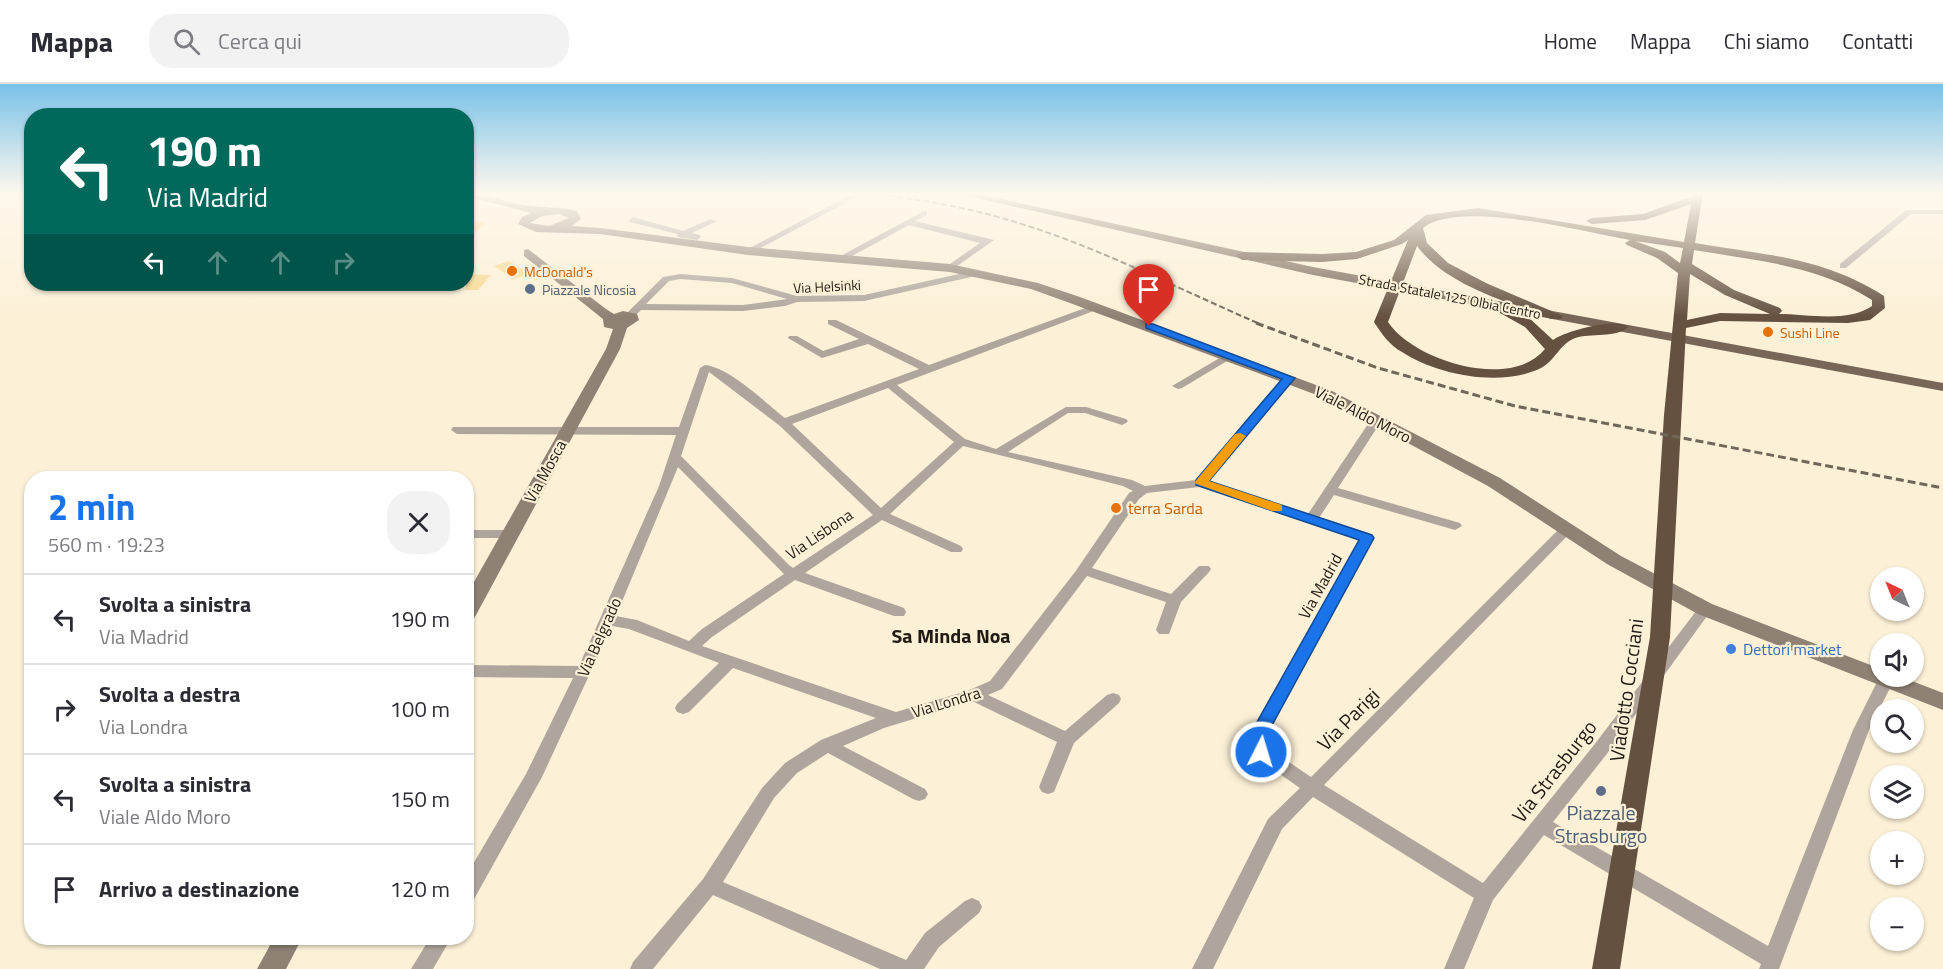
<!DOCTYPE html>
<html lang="it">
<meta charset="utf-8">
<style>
:root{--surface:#fff;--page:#f2f2f3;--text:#2b2b33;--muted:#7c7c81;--line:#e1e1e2;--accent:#1a73e8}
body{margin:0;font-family:"Titillium Web",sans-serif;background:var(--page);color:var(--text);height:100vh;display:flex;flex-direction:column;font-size:22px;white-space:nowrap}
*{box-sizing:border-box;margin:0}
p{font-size:20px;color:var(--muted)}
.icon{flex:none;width:33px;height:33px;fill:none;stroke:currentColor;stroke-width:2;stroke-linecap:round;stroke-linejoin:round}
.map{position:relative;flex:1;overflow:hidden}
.panel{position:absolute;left:24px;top:387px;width:450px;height:474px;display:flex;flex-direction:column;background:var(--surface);border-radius:24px;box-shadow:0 2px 4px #0004}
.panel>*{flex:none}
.top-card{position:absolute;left:24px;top:24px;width:450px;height:183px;border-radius:24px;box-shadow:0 2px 4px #0004;background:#00695c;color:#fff;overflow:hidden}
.needle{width:39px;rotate:317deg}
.fabs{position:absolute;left:1870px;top:483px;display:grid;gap:12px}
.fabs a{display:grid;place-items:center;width:54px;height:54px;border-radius:50%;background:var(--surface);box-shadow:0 2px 4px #0004;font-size:30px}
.pin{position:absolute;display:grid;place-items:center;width:51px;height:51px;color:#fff;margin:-62px -26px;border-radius:50% 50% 50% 0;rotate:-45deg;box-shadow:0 0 6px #0007}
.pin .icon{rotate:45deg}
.me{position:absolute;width:66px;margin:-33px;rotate:5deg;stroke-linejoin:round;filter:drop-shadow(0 0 4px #0008)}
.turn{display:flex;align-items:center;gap:21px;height:126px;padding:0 24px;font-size:27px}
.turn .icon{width:78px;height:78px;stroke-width:2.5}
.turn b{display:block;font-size:42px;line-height:51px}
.lanes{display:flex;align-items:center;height:57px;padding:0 24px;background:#0003;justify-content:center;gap:30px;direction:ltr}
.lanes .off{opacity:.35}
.round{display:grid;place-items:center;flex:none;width:63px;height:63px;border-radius:24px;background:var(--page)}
.head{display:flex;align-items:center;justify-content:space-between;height:102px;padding:0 24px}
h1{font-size:36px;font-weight:700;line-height:45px;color:var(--accent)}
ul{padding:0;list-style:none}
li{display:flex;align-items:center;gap:18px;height:90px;padding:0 24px;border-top:2px solid var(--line)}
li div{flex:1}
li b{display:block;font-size:22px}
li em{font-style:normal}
header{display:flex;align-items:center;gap:36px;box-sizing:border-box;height:84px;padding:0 30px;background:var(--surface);border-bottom:2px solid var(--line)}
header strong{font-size:28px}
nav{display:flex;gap:33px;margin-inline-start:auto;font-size:21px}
.search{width:420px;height:54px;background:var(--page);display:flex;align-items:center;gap:15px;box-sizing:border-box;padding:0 21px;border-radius:24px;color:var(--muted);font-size:22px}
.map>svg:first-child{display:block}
.building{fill:#f6d88f}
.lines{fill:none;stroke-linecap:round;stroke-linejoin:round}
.street{fill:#afa59d;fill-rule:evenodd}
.secondary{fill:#8f8174;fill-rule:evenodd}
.primary{fill:#786758;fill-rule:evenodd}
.highway{fill:#645140;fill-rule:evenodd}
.rail-far1{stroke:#6f6859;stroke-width:2;stroke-dasharray:6 3;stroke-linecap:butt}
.rail{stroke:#6f6859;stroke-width:3;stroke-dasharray:8 4;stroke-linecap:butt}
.route{fill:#1a73e8;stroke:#114b97;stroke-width:1.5}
.slow{fill:#f59e0b}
.food-dot{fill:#e8710a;stroke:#fcf0d6;stroke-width:2}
.service-dot{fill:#5c6f8a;stroke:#fcf0d6;stroke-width:2}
.shop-dot{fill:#3f7fe0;stroke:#fcf0d6;stroke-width:2}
.labels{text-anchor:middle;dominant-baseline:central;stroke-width:4.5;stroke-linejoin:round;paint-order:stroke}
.far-food-label{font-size:14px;fill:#c56008;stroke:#fcf0d6;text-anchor:start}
.far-street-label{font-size:14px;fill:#201c13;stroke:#fcf0d6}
.far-service-label{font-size:14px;fill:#4e5e75;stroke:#fcf0d6;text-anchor:start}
.street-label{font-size:16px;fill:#201c13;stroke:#fcf0d6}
.food-label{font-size:16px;fill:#c56008;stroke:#fcf0d6;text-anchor:start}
.shop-label{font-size:16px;fill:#366cbe;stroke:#fcf0d6;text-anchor:start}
.quarter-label{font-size:20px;font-weight:bold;fill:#201c13;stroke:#fcf0d6}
.near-street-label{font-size:20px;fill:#201c13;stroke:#fcf0d6}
.near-service-label{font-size:20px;fill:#4e5e75;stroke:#fcf0d6}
</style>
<header>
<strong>Mappa</strong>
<div class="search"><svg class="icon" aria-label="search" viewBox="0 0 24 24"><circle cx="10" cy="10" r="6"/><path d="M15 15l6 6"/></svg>Cerca qui</div>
<nav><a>Home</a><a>Mappa</a><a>Chi siamo</a><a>Contatti</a></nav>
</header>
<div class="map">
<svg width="1943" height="885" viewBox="0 0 1943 885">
<rect width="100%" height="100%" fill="#fcf0d6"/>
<g class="building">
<path d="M466,137L487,138L466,157Z"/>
<path d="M509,177L529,190L513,195L494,182Z"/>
<path d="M466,190L491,191L478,206H466Z"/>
</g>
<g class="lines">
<g class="street">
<path d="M850,111L857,113L751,169L744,167Z"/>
<path d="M1906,126H1943V130H1911L1846,184H1840V180Z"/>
<path d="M924,127H927V131L915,137L994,156L950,187L945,184L947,182L980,159L909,141L843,177L835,175Z"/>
<path d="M633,133L683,147L710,135L717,137L692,149L700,151L701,153L697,156L678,153L677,150L630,138L629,136Z"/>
<path d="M977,186L982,189L980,191L864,217L797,218L785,222L743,227L641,226L633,234H625L624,232L663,193L680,190L732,194L797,212L864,211ZM680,195L732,199L787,215L743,221L646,220L669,197Z"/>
<path d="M1096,220L1101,223L1099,225L897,301L965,355L996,365L1066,323H1086L1126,335L1128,337L1126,339L1122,341L1085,329H1068L1008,368L1132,396L1145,402L1196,396L1285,292H1293V296L1208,397L1308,430L1372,334L1376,332L1382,336L1338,404L1460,439L1462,442L1455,446L1334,411L1319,434L1372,451L1374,454L1264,656L1267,663L1311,693L1562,442L1567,441L1574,445L1324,701L1483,799L1594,661L1700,522H1710L1712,525L1710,528L1606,671L1553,738L1768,862L1853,646L1880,592H1892L1894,596L1869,646L1779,885H1759L1761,880L1544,751L1493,816L1464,885H1444L1474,814L1313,713L1282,745L1213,885H1192L1268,735L1300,704L1255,673L1246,656L1359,456L1199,403L1147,409L1139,415L1092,484L1171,510L1199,482H1209L1211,485L1209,488L1181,518L1169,550H1159L1156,546L1166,518L1087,492L1002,605L988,611L1065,647L1107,611L1113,609L1119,611L1121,615L1119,619L1074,659L1054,708L1048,710L1042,708L1039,703L1057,658L972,617L884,644L843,662L925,705L928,710L925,715L919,717L913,715L828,669L797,689L774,714L723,798L906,876L925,849L965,817L972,814L979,817L982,823L979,829L939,863L924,885H880L713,811L653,885H630L633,878L703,795L762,704L785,679L821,656L876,634L733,584L689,628L683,630L677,628L675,624L677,620L719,579L629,545L612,542L542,693L473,817L466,819V792L526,690L573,594L466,593V581L579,582L659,402L676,351L457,350L451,346L453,343H679L700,284L705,281C731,284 764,318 785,334L919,285L868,260L822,274L788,254L789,252H797L823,267L859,255L828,240V236H836L929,281ZM709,288L780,342L873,431L793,484L789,481L681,372ZM888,304L954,358L881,424L792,340ZM963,362L1123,402L1133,407L1129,409L1075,488L990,597L967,607L896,628L702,562L712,553L795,496L894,532H904L906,528L904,524L805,489L882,436L951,468H961L963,465L961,462L890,430ZM678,383L784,490L702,545L689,557L637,536L616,532Z"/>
<path d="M1228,269L1232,270V274L1182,304L1178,305L1172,302Z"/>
<path d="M466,446H511L518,450L511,454H466Z"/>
<path d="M430,854H451L433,885H411Z"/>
</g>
<g class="secondary">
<path d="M466,109C484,109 499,116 517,120C537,124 557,122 577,127L581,135L572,142L600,144L748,163L950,180L1038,199L1080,213L1332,307L1500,394L1621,472L1712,520L1881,585V592H1899L1943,609V626L1698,530L1607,480L1488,402L1322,313L1070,219L1031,205L950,188L748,171L600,150L536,148L518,140L522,133L531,129L466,112ZM559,130L569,134L549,142L530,139L542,132Z"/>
<path d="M528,165L606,225L614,230L623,227L637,230L639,236L627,244L620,265L476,531L473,536L466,538V512L606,265L613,245L604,243L603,235L524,172V166Z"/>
<path d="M274,854H302L286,885H257Z"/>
</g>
<path class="primary" d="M955,109H974L1313,183L1943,299V307L1313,191Z"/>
<path class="highway" d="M1693,109H1703L1695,159C1765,171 1823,173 1884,212L1885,224L1870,236L1848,239L1720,237L1686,244L1670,553L1620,885H1592L1650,553L1664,331L1678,189L1657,174L1627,161L1625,159L1630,156C1583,148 1459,115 1423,144L1427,159L1448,179L1486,199L1563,232L1561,235H1551C1507,217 1447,202 1417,162L1388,238C1414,277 1511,307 1545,265L1525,243L1493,225L1491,222L1498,218L1527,232L1553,256C1565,247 1617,233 1628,243C1617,254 1590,249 1575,254C1558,261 1556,277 1539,285C1499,303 1437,291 1402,268C1389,261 1382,250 1374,238L1408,156L1402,160L1357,175L1322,178L1242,176L1236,172L1242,168L1322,170L1356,168L1394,156L1426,131L1478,124L1684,158L1691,120L1645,136L1592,140L1586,137L1592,134L1643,130L1692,112ZM1635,157L1683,164L1680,179L1665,168ZM1694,166C1758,177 1817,181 1872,216V222C1848,239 1807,230 1779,230L1782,227L1780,224L1734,206L1692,180ZM1690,190L1725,211L1770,230L1720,229L1687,236Z"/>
<path class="rail-far1" d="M870,109C915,115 961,122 1005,135C1093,160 1176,204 1260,240"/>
<path class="rail" d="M1256,239L1378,284L1515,322L1943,404"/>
</g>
<linearGradient id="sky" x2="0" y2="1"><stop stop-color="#79c1e9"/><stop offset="0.47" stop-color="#fef8ed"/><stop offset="1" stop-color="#fef8ed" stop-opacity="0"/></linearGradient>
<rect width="1943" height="233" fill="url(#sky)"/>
<path class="route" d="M1146,240H1153L1295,294L1209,397L1372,451L1374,454L1264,656L1270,668L1267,673H1255L1247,656L1359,456L1196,401V396L1282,295L1146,244Z"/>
<path class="slow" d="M1240,349L1246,352L1209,397L1282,421V427H1272L1194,399L1235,350Z"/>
<g class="food-dot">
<circle cx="512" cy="187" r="6"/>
<circle cx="1768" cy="248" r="6"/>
<circle cx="1116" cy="424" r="6"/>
</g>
<g class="service-dot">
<circle cx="530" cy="205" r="6"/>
<circle cx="1601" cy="707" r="6"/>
</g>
<circle class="shop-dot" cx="1731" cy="565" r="6"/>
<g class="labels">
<g class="far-food-label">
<text x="524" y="187">McDonald's</text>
<text x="1780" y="248">Sushi Line</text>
</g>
<g class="far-street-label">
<text transform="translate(827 202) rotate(-3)">Via Helsinki</text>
<text transform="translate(1450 212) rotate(11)">Strada Statale 125 Olbia Centro</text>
</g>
<g class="far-service-label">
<text x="542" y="205">Piazzale Nicosia</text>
</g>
<g class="street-label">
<text transform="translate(1363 330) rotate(27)">Viale Aldo Moro</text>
<text transform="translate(545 387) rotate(-61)">Via Mosca</text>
<text transform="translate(819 450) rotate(-34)">Via Lisbona</text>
<text transform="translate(1320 502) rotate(-61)">Via Madrid</text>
<text transform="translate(599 553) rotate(-66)">Via Belgrado</text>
<text transform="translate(946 618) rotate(-17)">Via Londra</text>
</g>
<g class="food-label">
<text x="1128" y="424">terra Sarda</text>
</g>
<g class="shop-label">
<text x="1743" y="565">Dettori market</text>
</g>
<g class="quarter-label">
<text x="951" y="551">Sa Minda Noa</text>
</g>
<g class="near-street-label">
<text transform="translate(1626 606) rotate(-82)">Viadotto Cocciani</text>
<text transform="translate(1348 635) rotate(-45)">Via Parigi</text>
<text transform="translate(1554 687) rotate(-52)">Via Strasburgo</text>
</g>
<g class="near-service-label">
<text x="1601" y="728">Piazzale<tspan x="1601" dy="23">Strasburgo</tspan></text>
</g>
</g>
</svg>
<div class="fabs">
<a><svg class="needle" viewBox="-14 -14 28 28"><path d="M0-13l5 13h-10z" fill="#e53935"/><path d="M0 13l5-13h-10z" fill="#7c7c81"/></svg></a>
<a><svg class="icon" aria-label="sound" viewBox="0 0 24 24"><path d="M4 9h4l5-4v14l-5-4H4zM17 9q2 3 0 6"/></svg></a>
<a><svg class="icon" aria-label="search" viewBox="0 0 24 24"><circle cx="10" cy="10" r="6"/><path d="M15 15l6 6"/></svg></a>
<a><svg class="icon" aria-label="layers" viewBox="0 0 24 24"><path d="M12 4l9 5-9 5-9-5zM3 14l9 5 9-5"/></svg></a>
<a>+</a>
<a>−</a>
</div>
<div class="pin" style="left:1149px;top:242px;background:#d93025"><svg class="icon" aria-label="arrive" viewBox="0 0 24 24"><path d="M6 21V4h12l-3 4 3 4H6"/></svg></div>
<svg class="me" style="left:1261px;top:668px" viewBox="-20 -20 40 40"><circle r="17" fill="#1a73e8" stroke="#fff" stroke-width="3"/><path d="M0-11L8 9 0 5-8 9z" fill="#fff"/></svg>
<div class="top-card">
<div class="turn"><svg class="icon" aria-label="left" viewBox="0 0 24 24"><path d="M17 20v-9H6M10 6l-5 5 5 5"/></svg><div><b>190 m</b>Via Madrid</div></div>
<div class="lanes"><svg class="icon" aria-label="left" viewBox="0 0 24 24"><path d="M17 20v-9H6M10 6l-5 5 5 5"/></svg><svg class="icon off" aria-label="ahead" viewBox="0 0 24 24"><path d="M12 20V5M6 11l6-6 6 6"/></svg><svg class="icon off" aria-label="ahead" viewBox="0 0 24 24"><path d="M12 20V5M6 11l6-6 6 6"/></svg><svg class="icon off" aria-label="right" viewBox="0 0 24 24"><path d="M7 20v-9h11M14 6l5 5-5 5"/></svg></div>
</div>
<section class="panel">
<div class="head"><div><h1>2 min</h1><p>560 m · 19:23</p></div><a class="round"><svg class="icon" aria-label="close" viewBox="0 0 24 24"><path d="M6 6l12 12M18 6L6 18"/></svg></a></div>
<ul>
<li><svg class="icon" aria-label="left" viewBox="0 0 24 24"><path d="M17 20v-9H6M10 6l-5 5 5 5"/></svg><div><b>Svolta a sinistra</b><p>Via Madrid</p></div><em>190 m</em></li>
<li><svg class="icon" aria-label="right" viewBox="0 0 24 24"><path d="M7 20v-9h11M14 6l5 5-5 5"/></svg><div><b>Svolta a destra</b><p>Via Londra</p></div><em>100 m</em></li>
<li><svg class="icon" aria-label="left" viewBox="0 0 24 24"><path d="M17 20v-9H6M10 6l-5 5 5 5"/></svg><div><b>Svolta a sinistra</b><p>Viale Aldo Moro</p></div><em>150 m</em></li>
<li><svg class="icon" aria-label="arrive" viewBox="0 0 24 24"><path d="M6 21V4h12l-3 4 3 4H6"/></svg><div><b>Arrivo a destinazione</b></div><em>120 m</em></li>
</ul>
</section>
</div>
